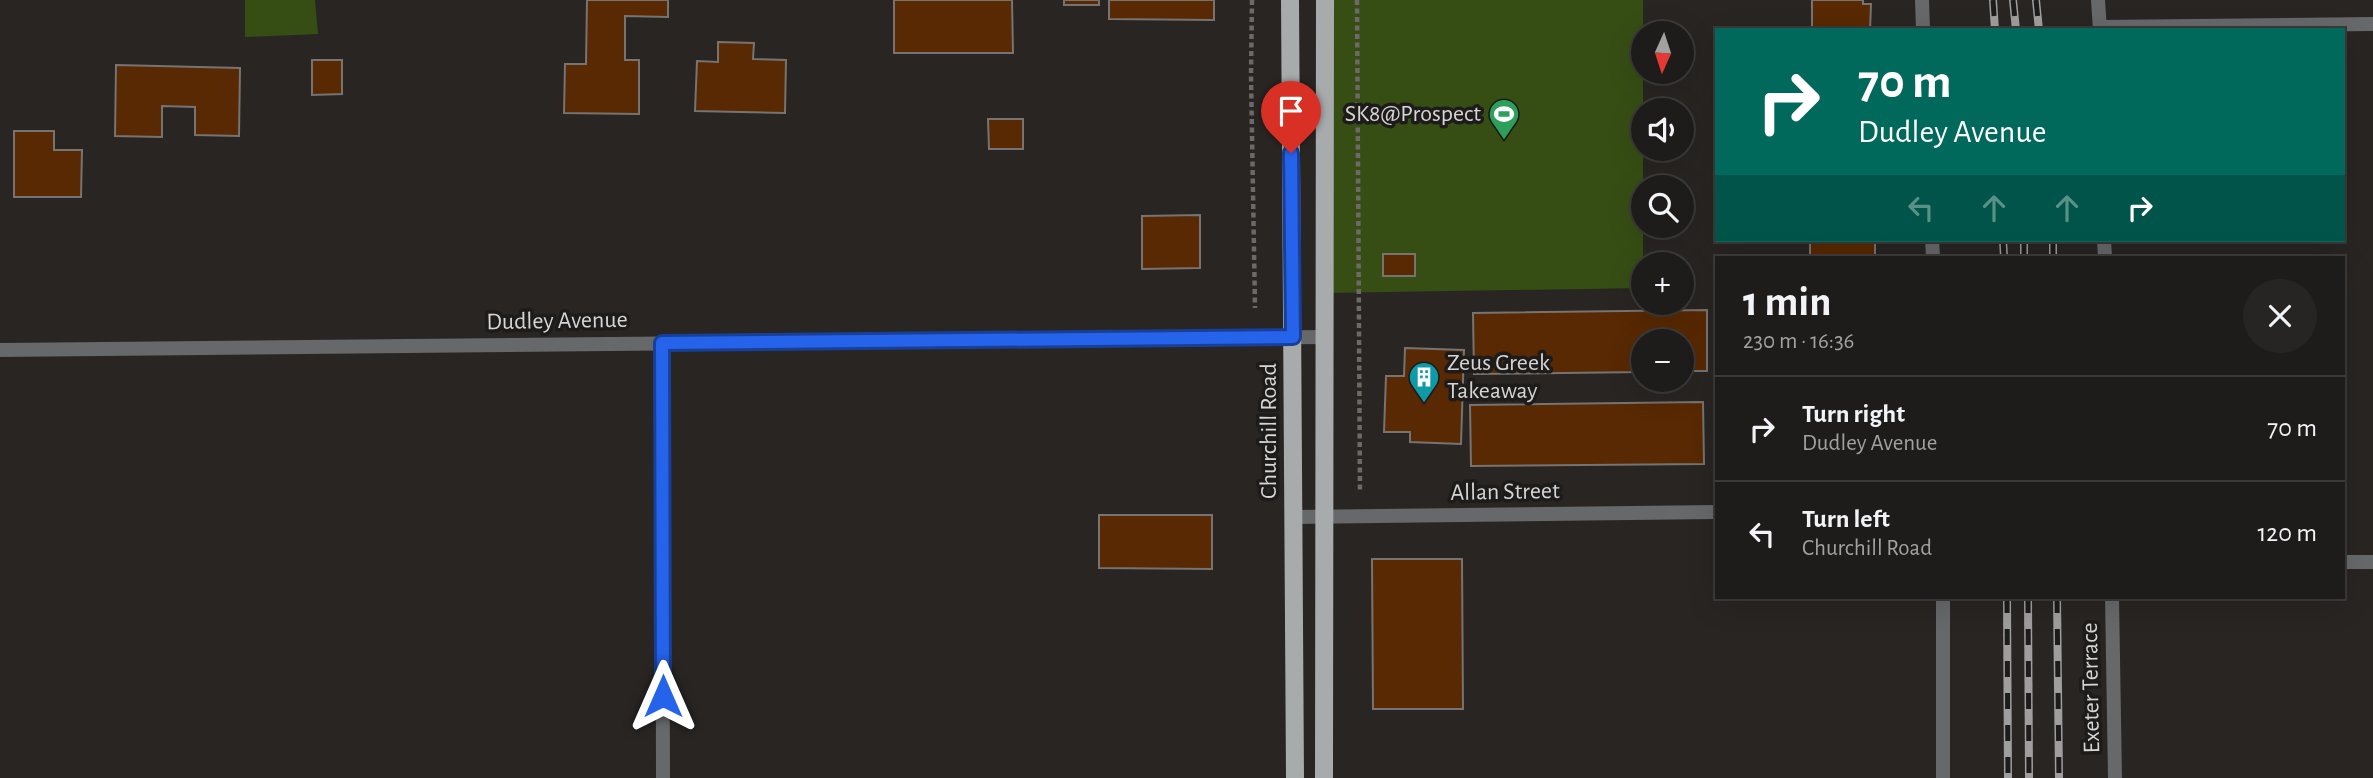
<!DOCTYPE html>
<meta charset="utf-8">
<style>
:root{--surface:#1e1c1a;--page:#262523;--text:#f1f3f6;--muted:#a1a1a2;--line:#3c3a39}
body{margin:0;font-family:"Alegreya Sans",sans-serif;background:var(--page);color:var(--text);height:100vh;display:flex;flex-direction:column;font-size:26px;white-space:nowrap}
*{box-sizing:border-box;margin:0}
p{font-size:23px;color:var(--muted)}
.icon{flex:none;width:38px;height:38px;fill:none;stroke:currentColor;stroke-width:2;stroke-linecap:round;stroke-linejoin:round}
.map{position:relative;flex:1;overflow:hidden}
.details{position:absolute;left:1715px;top:256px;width:630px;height:343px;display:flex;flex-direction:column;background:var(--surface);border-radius:0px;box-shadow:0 7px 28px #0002,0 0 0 2px var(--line)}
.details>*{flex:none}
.top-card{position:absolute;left:1715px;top:28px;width:630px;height:214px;border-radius:0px;box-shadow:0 7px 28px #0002,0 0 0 2px var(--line);background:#00695c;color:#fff;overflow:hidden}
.needle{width:46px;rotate:183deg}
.buttons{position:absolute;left:1631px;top:21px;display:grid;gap:14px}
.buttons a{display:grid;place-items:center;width:63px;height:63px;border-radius:50%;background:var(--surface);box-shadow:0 7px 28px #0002,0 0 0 2px var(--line);font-size:35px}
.pin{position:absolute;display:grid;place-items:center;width:60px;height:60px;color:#fff;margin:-72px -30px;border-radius:50% 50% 50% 0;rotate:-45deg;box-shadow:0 0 7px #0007}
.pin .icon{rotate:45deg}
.me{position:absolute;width:77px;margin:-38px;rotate:0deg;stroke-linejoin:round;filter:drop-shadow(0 0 5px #0008)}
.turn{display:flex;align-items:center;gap:24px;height:147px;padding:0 28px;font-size:32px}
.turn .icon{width:91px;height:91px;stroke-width:2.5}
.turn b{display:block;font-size:49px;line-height:60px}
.lanes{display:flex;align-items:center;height:66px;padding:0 28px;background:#0003;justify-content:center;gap:35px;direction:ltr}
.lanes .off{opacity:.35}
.round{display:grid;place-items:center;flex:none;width:74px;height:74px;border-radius:37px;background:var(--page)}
.summary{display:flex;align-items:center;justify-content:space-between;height:119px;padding:0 28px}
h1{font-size:42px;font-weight:700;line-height:52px}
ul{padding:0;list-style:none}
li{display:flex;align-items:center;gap:21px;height:105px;padding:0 28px;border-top:2px solid var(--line)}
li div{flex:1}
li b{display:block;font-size:26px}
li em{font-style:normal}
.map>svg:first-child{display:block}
.green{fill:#364e14}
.building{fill:#582902;stroke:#767371;stroke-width:2}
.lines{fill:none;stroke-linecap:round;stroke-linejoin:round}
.path{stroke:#6c6968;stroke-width:4.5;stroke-dasharray:5 3.5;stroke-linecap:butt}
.minor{stroke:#666869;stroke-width:14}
.primary{stroke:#a7abac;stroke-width:18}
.rail-casing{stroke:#a09e9d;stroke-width:8}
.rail{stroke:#1e1c1a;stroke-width:5;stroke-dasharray:16;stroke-linecap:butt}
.route-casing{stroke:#184099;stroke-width:18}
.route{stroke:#2563eb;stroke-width:12}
.labels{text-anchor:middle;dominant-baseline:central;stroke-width:7;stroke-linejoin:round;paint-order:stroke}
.poi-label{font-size:24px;fill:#d7d5d4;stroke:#1e1c1a;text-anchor:end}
.street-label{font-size:24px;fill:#d7d5d4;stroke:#1e1c1a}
</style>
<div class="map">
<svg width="2373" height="778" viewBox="0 0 2373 778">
<rect width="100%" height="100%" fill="#282523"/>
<g class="green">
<path d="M245,0H315L318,34L245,37Z"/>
<path d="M1325,0H1643V288L1326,293Z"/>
</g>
<g class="building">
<path d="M587,0H668V17L625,16V60H639V114L564,113L565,64H586Z"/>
<path d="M894,0H1012L1013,53H894Z"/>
<rect x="1064" y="0" width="35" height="5"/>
<path d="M1109,0H1214V20L1109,19Z"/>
<path d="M1812,0H1863V4H1871L1870,30H1812Z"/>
<path d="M718,42L754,43L753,59L786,60L785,113L695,111L697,61L718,62Z"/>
<path d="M312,60H342V94L312,95Z"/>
<path d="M116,65L240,68L239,136L195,135V107L162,106V137L115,136Z"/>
<path d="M988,119H1023V149H989Z"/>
<path d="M14,131H54V150H82L81,197H14Z"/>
<path d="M1200,215V268L1142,269V216Z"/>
<path d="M1810,240H1875V256L1810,257Z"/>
<rect x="1383" y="254" width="32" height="22"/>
<path d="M1707,310V371H1682V341H1643V372L1474,374L1473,313Z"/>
<path d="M1405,348L1464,350L1461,444L1410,442V432H1384L1386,376H1404Z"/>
<path d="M1703,402L1704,464L1471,466L1470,405Z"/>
<path d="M1099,515H1212V569L1099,568Z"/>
<path d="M1372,559H1462L1463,709H1373Z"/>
</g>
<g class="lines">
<g class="path">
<path d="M1252,0L1251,75L1255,308"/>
<path d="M1357,0L1360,493"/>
</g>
<g class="minor">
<path d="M1922,0L1923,30"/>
<path d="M2098,0L2100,30"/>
<path d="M2100,27L2373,24"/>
<path d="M1932,240L1933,257"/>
<path d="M2104,240L2105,257"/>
<path d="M662,343L663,778"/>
<path d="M0,350L1325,337"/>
<path d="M1294,517L1717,512"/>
<path d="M2343,562H2373"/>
<path d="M2112,597L2115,778"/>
<path d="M1943,778V597"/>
</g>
<g class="primary">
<path d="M1290,0L1295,778"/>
<path d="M1324,778L1325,0"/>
</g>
<g class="rail-casing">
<g id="rail">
<path d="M1993,0L1995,30"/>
<path d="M2013,0L2016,30"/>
<path d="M2036,0L2039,30"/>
<path d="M2003,240L2004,257"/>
<path d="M2024,240V257"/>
<path d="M2053,240V257"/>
<path d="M2007,597L2008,778"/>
<path d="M2028,597L2029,778"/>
<path d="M2057,597L2059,778"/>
</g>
</g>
<use href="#rail" class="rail"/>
</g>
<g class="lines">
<g class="route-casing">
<path id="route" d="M663,696L662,343L1293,337L1291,153"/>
</g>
<use href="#route" class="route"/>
</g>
<defs>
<g id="stadium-pin" transform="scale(1.575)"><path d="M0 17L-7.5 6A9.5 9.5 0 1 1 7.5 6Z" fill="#2e9e5b" stroke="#1e1c1a"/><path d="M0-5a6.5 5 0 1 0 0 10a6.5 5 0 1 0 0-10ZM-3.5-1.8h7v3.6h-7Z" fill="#fff"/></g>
<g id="building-pin" transform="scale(1.575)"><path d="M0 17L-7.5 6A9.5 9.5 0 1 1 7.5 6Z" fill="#0f9aa8" stroke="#1e1c1a"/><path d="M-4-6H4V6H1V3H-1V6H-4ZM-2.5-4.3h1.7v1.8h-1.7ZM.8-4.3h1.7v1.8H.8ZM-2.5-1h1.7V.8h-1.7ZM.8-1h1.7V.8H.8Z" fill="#fff"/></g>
</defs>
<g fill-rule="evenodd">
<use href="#stadium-pin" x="1504" y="114"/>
<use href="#building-pin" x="1424" y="377"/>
</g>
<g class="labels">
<g class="poi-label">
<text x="1481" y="114">SK8@Prospect</text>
<text x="1447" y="363" text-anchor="start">Zeus Greek<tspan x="1447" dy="28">Takeaway</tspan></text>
</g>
<g class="street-label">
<text transform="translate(557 321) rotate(-1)">Dudley Avenue</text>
<text transform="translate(1269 431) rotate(-90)">Churchill Road</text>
<text transform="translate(1505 492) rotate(-1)">Allan Street</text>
<text transform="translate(2091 688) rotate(-91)">Exeter Terrace</text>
</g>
</g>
</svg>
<div class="buttons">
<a><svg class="needle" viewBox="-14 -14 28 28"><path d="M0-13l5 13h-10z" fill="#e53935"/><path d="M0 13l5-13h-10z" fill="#a1a1a2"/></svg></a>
<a><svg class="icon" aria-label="sound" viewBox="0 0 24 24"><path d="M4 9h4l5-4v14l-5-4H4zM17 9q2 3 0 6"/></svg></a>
<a><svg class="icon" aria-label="search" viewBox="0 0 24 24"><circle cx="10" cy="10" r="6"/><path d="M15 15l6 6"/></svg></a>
<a>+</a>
<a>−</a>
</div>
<div class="pin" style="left:1291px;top:153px;background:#d93025"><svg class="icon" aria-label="arrive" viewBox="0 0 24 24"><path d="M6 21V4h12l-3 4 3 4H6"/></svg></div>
<svg class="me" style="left:663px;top:696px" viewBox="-20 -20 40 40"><path d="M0-17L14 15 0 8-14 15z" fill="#2563eb" stroke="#fff" stroke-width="4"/></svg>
<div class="top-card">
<div class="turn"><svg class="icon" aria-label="right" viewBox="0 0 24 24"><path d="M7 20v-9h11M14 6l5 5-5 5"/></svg><div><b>70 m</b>Dudley Avenue</div></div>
<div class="lanes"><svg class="icon off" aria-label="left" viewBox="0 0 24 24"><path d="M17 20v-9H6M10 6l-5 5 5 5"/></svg><svg class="icon off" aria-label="ahead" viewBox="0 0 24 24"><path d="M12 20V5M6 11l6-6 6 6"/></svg><svg class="icon off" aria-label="ahead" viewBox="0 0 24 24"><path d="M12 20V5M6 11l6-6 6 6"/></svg><svg class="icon" aria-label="right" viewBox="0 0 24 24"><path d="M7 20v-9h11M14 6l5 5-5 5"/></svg></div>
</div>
<section class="details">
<div class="summary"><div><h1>1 min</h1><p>230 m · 16:36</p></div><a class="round"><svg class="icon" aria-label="close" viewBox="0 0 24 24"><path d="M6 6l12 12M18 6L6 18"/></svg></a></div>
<ul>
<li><svg class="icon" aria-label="right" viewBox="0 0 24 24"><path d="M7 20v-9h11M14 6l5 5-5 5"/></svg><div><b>Turn right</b><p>Dudley Avenue</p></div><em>70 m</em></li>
<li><svg class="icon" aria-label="left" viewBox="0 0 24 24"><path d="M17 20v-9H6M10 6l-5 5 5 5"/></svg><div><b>Turn left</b><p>Churchill Road</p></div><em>120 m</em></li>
</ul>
</section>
</div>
